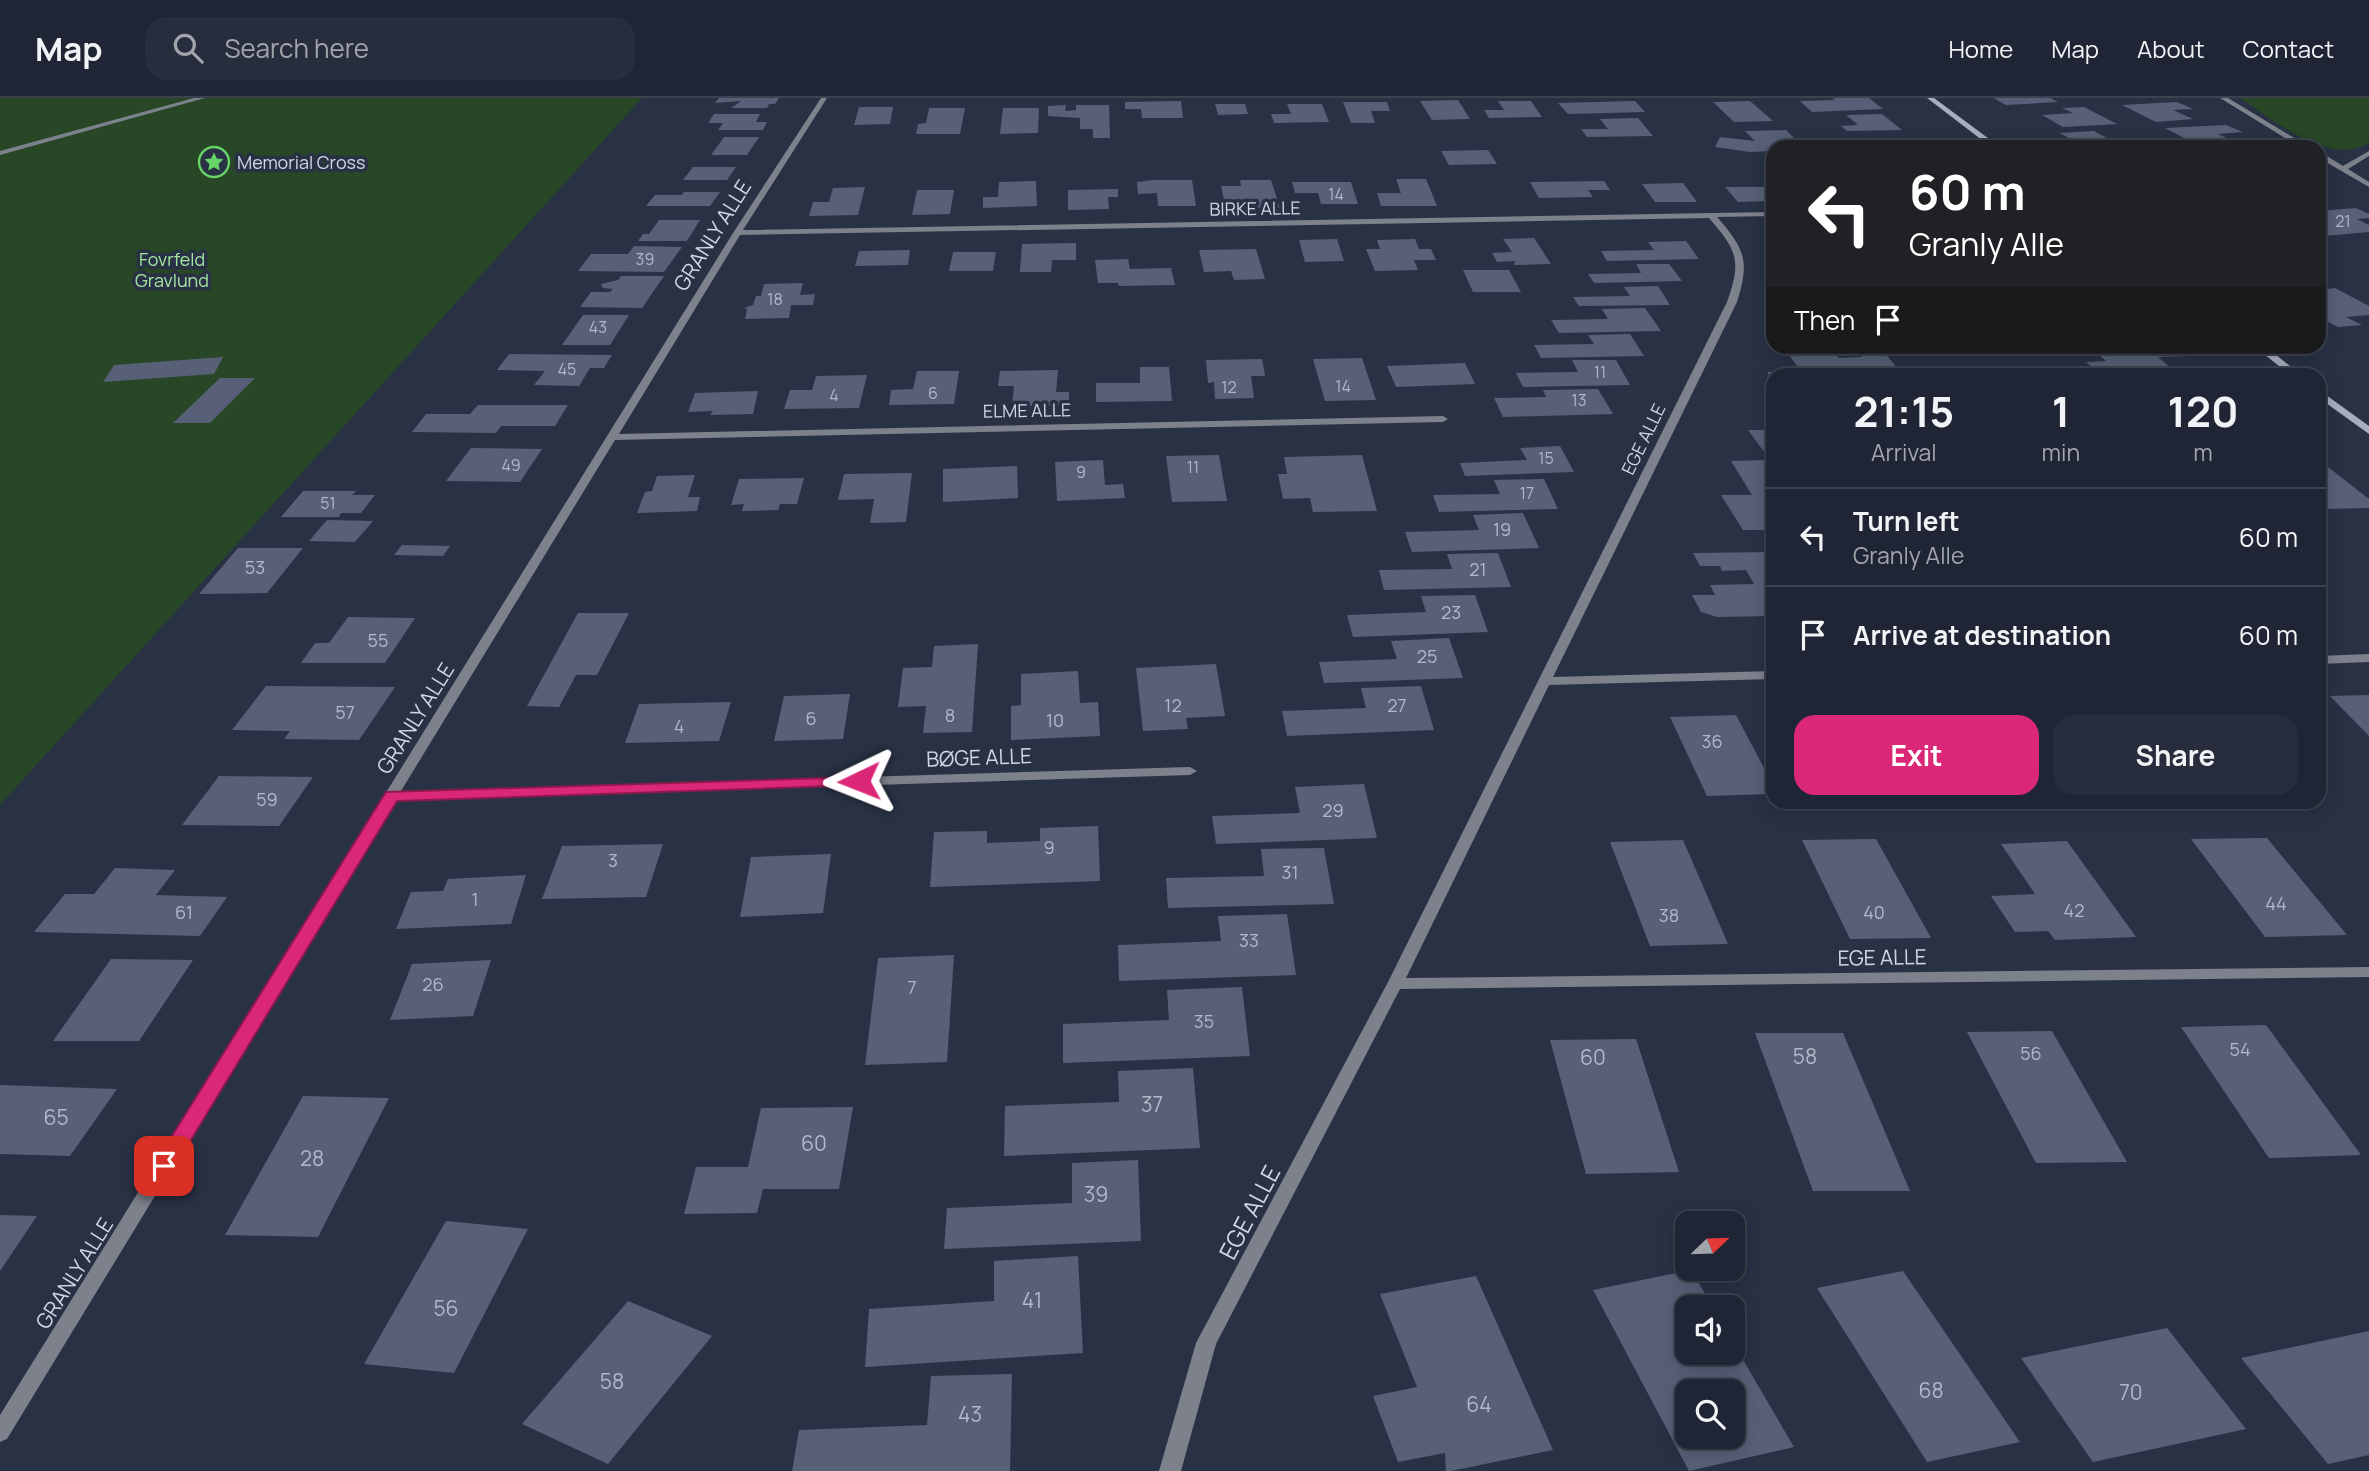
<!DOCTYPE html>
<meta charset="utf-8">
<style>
:root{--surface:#1f2534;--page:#272d3c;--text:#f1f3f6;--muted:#a1a5ac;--line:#3c424f;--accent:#db2777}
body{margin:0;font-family:Manrope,sans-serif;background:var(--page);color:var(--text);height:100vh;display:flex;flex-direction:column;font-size:26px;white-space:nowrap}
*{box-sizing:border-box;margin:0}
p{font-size:23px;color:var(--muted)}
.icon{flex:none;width:38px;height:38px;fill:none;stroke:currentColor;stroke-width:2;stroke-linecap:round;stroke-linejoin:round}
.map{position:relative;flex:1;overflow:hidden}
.sheet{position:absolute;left:1766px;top:270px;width:560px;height:441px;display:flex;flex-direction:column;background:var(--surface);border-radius:21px;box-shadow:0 4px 18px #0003,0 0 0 2px var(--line)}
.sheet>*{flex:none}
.top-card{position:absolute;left:1766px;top:42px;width:560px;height:214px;border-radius:21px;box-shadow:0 4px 18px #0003,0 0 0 2px var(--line);background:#202124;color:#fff;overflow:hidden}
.needle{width:46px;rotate:67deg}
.tools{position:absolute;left:1675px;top:1113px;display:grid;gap:14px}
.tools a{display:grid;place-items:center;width:70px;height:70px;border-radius:14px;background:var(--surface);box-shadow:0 4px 18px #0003,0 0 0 2px var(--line);font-size:35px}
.pin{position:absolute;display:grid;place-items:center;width:60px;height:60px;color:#fff;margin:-30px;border-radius:14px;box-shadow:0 4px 10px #0006}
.me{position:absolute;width:77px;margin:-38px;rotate:268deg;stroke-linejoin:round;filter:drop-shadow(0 0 5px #0008)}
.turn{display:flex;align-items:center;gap:24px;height:147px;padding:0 28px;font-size:32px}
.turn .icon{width:91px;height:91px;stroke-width:2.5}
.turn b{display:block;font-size:49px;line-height:60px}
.then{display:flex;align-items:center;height:66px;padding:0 28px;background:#0003;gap:14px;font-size:26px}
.eta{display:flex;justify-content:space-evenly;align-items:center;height:119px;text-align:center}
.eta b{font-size:42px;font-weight:700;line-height:49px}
.action{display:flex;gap:14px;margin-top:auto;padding:14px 28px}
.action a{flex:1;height:80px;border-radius:21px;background:var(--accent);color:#fff;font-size:28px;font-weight:700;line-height:80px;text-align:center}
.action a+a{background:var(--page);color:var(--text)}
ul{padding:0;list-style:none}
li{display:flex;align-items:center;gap:21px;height:98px;padding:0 28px;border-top:2px solid var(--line)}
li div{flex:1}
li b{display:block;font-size:26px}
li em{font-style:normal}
header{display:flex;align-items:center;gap:42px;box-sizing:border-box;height:98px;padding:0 35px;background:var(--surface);border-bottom:2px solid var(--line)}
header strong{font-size:33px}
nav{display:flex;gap:38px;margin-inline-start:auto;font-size:24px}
.search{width:490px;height:63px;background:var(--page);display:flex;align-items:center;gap:18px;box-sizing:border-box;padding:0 24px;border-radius:21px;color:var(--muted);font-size:26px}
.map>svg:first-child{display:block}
.green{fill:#274727}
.building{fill:#576076;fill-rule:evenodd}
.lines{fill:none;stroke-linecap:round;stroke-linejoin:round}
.street{fill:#7d818c;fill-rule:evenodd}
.secondary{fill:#a7aebf;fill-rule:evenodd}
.route{fill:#db2777;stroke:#8e194d;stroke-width:2}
.labels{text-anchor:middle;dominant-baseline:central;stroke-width:7;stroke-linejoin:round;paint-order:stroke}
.far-number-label{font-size:16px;fill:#b2b8c8}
.far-poi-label{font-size:18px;fill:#d0d6e3;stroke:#293145;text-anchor:start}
.far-street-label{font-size:18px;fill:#d0d6e3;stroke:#293145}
.far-park-label{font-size:18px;fill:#a2e6a0;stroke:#293145}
.number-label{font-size:18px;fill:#b2b8c8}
.street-label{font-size:21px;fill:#d0d6e3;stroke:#293145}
.near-number-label{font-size:21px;fill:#b2b8c8}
.near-street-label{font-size:24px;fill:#d0d6e3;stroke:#293145}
</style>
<header>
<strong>Map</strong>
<div class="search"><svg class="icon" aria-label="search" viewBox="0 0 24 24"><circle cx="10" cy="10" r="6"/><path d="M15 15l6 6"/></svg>Search here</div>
<nav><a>Home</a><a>Map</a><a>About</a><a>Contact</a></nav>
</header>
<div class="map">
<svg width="2369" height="1373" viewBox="0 0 2369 1373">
<rect width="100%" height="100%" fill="#293145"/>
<g class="green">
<path d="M0,0H642L0,707Z"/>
<path d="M2239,0H2369V45C2329,70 2273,21 2239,0Z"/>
</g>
<g class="building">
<path d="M719,0H779L775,6H769L767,10H731L741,3L715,5Z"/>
<path d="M1832,0H1869L1883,11L1812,14L1800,3L1835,2Z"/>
<path d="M1994,0H2050L2058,4L2006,7Z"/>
<path d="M1458,2L1470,21L1432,22L1420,3Z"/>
<path d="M1181,3L1183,20H1142L1141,11H1125V4Z"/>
<path d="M1498,3H1531L1542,19L1489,20L1484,12H1504Z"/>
<path d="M1635,3L1645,14L1568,16L1558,5Z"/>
<path d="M1750,3L1773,23L1734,24L1713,4Z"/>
<path d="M1343,4H1387L1390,13H1371L1375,25H1351Z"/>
<path d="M2177,4L2193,11L2173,12L2193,21L2156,24L2122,7Z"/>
<path d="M1215,6H1245L1248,16L1218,17Z"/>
<path d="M1287,6H1322L1329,24L1274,25L1271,16H1291Z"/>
<path d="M1066,7L1065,13L1076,12V7H1109L1110,40H1093V31H1080V20L1048,18V8Z"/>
<path d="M859,9H893L890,26L854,27Z"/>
<path d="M2084,9L2117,26L2063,29L2042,17L2073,15L2062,10Z"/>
<path d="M929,10H965L960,36H916L918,26L926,25Z"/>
<path d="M1003,10H1039L1038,35L1000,36Z"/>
<path d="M714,16H760L756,24H767L763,32H718L723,25H708Z"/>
<path d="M1882,16L1902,32L1847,33L1841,28L1858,27L1846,17Z"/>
<path d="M1638,20L1653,38L1587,39L1581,31H1608L1600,21Z"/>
<path d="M2226,27L2243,34L2218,36L2239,46L2184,49L2170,42L2186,41L2165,30Z"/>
<path d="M1786,32L1803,49H1773V53L1750,54L1715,49L1720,39L1755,43L1745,33Z"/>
<path d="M2094,33L2123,49H2063L2053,43L2072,42L2060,35Z"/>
<path d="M724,39H759L747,57H711Z"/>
<path d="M1875,43H1915L1923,49H1882Z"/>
<path d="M1488,52L1497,66L1449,67L1441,53Z"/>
<path d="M693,69H736L727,82H683Z"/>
<path d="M1396,81H1426L1437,108H1381L1377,95H1401Z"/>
<path d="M1153,82H1192L1196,108H1158L1157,95L1138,96L1137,84Z"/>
<path d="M1240,82H1271L1280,110H1257L1254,102H1224L1221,88H1241Z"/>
<path d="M1036,83L1037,108L983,110V99H998L999,84Z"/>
<path d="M1604,83L1610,92H1588L1593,99L1539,100L1530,84Z"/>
<path d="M1292,84H1351L1358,106H1321L1318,95H1295Z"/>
<path d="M1683,85L1697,104H1655L1642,86Z"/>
<path d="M865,89L858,117L809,118L813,104H829L833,90Z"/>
<path d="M1725,89H1773V103L1738,104Z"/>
<path d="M1118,91V99H1108L1109,111L1068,112V92Z"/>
<path d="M917,92H954L950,116L912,117Z"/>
<path d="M684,94H720L710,108H646L655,97H682Z"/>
<path d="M2356,110L2369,116V120L2357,121L2369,127V134L2324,138L2319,135V128H2324L2319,125V113Z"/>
<path d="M659,122H700L687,143H638L643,136H649Z"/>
<path d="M1534,140L1551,166L1514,167L1515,163L1497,164L1492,155L1512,154L1503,141Z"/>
<path d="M1337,141L1344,163L1305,164L1299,142Z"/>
<path d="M1415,141L1419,151H1431L1436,162H1414L1418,172L1375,173L1366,151H1380L1377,142Z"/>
<path d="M1686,143L1699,161L1607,163L1601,153L1654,152L1648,144Z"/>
<path d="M1076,145V162H1052L1051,174H1020L1022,146Z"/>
<path d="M634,148L682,149L664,174L578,173L591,156H628Z"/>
<path d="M1256,151L1265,181L1234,182L1231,173L1204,174L1199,152Z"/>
<path d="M910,152L908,167L855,168L859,153Z"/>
<path d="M953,154H996L993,173H949Z"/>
<path d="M1128,161L1130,171L1171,170L1175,187L1119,188L1118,185H1098L1095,162Z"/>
<path d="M1636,166H1669L1682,183L1594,185L1588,176L1641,175Z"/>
<path d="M1463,172H1509L1521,194H1473Z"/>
<path d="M621,178H664L642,210L580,209L591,194H610L613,191L603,190L601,186L618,182Z"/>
<path d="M803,185L800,197L815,196L813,207H791L789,220L745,221L747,211L744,210L753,207L756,198H761L764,186Z"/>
<path d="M1658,188L1670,207L1579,208L1573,199L1630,198L1624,189Z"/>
<path d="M2335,190L2369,208V217L2346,219L2362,227L2338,229L2319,219V200H2326L2319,196V192Z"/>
<path d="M1645,210L1661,233L1559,235L1551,222L1608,221L1602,211Z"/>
<path d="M583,217H629L610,247H562Z"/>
<path d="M1630,236L1644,258L1541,260L1534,247L1594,246L1588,237Z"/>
<path d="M1812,248H1829L1839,260L1862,259L1856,253H1863L1859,248H1879L1899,272H1869L1873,276L1819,273L1822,276H1773V282L1767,274L1801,273L1783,249Z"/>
<path d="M2090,248H2179L2190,258L2158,259L2178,276H2100L2086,264L2106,263Z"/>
<path d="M509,256L612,257L604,270H590L579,288L534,287L545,273L497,272Z"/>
<path d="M223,259L214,276L103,284L114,267Z"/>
<path d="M1362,260L1376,302L1325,303L1313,261Z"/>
<path d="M1262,261L1265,278H1251L1254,300L1215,301L1214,284L1208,285L1206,262Z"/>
<path d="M1572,262H1616L1630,287L1523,289L1516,275L1578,274Z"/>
<path d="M1465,265L1475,286L1396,289L1387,268Z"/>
<path d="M1140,269H1169L1172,303L1096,304V285H1140Z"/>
<path d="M1058,272L1056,294H1069V308H1012L1014,288H998L1000,273Z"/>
<path d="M917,273H959L954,306L889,307L891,292L913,291Z"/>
<path d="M867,277L859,310L784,311L790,292H812L816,278Z"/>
<path d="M220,280H255L210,325H173Z"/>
<path d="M1598,291L1613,316L1503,319L1494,300L1546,299L1543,292Z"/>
<path d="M758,293L753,316L710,317L713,313L688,314L695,295Z"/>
<path d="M478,307H568L555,328H501L496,335L412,334L426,316H470Z"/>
<path d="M1748,332H1773V432H1743L1721,397H1752L1731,363L1770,362Z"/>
<path d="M1560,348L1574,374L1465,378L1460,365L1527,362L1520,350Z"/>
<path d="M471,350L542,351L520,384L446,383Z"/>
<path d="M1219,357L1227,403L1172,404L1166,358Z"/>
<path d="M1362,357L1377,413L1313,414L1310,400L1283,401L1278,376H1287L1284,359Z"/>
<path d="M1103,362L1105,387L1123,386L1125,400L1057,403L1055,364Z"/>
<path d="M2319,362L2369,401V410L2319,411Z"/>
<path d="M1017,368L1018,400L943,404V371Z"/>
<path d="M912,375L906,424L870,425L874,401L838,402L844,376Z"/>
<path d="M695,377L688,399H700L697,413L637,415L645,394L652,393L657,378Z"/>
<path d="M804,380L797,406H780L778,412L742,413L744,406L731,407L739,381Z"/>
<path d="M1544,381L1558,411L1439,414L1433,397L1500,396L1494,382Z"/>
<path d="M303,393H356L352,397H375L361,415H341L339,419H281Z"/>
<path d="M1523,415L1539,450L1412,454L1405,434L1479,432L1473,417Z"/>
<path d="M327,422L373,423L355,444L309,443Z"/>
<path d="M402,447L450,448L443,458L394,457Z"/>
<path d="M238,450H303L267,495L199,496Z"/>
<path d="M1773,454V518L1717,519L1701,514L1692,497H1715L1710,487L1754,486L1746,472L1722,473L1720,468H1700L1693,455Z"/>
<path d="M1498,455L1511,489L1384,492L1379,472L1452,471L1447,456Z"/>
<path d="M1475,497L1488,534L1353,539L1347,517L1426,514L1421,498Z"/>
<path d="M578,515H629L597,577H576L559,609L527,608Z"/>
<path d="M348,519L415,520L385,565H301L315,545H329Z"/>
<path d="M1449,540L1463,580L1324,585L1319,564L1397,561L1391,543Z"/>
<path d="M978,546L972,634L923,635L926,608L898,609L903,570L932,569L934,548Z"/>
<path d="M1216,566L1225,618L1186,620L1188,631L1143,633L1136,570Z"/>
<path d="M1078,573L1080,605L1098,604L1100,638L1011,642V608L1021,607V576Z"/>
<path d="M266,588L395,589L359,642L284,641L290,633L232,632Z"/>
<path d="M1421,588L1434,632L1287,638L1282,613L1366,610L1361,590Z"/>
<path d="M850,596L843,641L774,643L784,598Z"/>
<path d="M2369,597V638L2330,598Z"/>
<path d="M731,604L719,643L625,645L639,606Z"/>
<path d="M1736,617L1773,687V696L1707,698L1670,619Z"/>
<path d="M219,678L313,679L279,728L182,727Z"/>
<path d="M1364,686L1377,740L1216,746L1212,718L1300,715L1295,689Z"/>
<path d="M1098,728L1100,783L930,789L934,734L987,733V745L1040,743V730Z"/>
<path d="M2267,740L2347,837L2265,839L2191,741Z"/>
<path d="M1876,741L1931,840L1850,841L1802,742Z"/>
<path d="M1683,742L1728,846L1650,848L1610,744Z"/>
<path d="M2067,743L2136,839L2055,842L2048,833L2015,834L1991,798L2035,796L2001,746Z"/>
<path d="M663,746L646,799L542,801L562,748Z"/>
<path d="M1324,750L1334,806L1168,810L1166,780L1264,778L1261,751Z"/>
<path d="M831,756L823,815L740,819L751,759Z"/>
<path d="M115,770L175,772L156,797L227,799L200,838L34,834L65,796H94Z"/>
<path d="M526,777L511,826L396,831L411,794L443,793L448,781Z"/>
<path d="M1287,816L1296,877L1119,883L1118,847L1221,843L1218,818Z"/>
<path d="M954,857L947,964L865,967L878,860Z"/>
<path d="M111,861L193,862L139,943H53Z"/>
<path d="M491,862L473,918L390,922L412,866Z"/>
<path d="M1242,889L1250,958L1063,965V926L1169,922L1167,892Z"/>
<path d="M2266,927L2361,1057L2269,1060L2181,929Z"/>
<path d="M2052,933L2127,1064L2036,1065L1967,934Z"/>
<path d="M1755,935H1843L1910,1093H1813Z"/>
<path d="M1636,941L1679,1074L1586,1076L1550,942Z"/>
<path d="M1193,970L1200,1050L1004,1058L1005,1008L1119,1004L1118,973Z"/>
<path d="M0,987L117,991L70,1058L0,1056Z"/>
<path d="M303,998L389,1000L318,1139L225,1137Z"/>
<path d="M853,1009L839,1091H763L757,1115L684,1116L696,1069H748L761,1010Z"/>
<path d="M1138,1062L1141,1143L944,1151L947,1110L1072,1105V1065Z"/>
<path d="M0,1117L37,1118L0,1173Z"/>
<path d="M446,1123L528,1131L454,1275L364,1266Z"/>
<path d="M1078,1158L1083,1255L865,1269L869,1211L994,1203V1163Z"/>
<path d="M1691,1172L1713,1209H1687V1255H1732V1243L1794,1349L1689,1373L1593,1192ZM1687,1293H1732V1339H1687Z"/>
<path d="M1903,1173L2020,1344L1927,1364L1817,1190Z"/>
<path d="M1476,1178L1553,1352L1451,1373H1446L1445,1355L1398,1364L1373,1298L1417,1289L1380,1196Z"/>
<path d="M628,1203L712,1238L608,1366L522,1326Z"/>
<path d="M2167,1230L2246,1331L2093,1364L2021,1260Z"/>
<path d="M2369,1233V1357L2328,1366L2241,1260Z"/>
<path d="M1012,1276L1010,1373H792L799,1332L927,1327L931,1278Z"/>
</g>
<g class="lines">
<g class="street">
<path d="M194,0H205L0,57V53Z"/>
<path d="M821,0H827L743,132L1773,114V118L1717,119C1745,151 1750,163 1737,204L1553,579L1773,573V581L1549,587L1406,880L2369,869V879L1400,891L1216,1246L1181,1373H1159L1196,1245L1387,886L1727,204C1742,163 1737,152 1709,120L740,137L619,336L1443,318L1448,321L1443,324L615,342L401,693L1190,669L1197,673L1190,677L396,702L7,1341L0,1344V1317L733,135Z"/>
<path d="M2220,0H2228L2309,49H2300Z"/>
<path d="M2369,53V58L2348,71L2369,84V89L2319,60V55H2322L2343,68Z"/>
<path d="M2369,556V564L2319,566V558Z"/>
</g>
<g class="secondary">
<path d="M1927,0H1934L2000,49H1991Z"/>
<path d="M2254,248H2265L2300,276H2289Z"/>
<path d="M2319,292L2369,328V336L2319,300Z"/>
</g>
</g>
<path class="route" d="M859,679L865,680L867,683L865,687L397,703L172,1073L164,1075L157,1073L154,1068L157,1062L386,694Z"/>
<defs>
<g id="sight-ring" transform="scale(1.575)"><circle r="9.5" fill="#293145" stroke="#66d467" stroke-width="1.5"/><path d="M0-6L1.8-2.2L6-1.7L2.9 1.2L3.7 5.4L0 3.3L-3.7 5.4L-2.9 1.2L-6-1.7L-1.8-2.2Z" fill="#66d467"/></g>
</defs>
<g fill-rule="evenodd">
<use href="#sight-ring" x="214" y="64"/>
</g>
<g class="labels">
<g class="far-number-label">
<text x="1336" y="96">14</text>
<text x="2343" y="123">21</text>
<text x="645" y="161">39</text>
<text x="775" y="201">18</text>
<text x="598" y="229">43</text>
<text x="567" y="271">45</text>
<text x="1600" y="274">11</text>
<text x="1343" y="288">14</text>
<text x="1229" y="289">12</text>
<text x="933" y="295">6</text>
<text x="834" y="297">4</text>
<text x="1579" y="302">13</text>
<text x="1546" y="360">15</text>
<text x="511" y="367">49</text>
<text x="1193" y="369">11</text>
<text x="1081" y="374">9</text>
<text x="1527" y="395">17</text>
<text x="328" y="405">51</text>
</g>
<g class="far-poi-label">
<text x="237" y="64">Memorial Cross</text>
</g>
<g class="far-street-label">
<text transform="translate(1255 110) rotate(-1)">BIRKE ALLE</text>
<text transform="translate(1027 312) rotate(-1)">ELME ALLE</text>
<text transform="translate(1643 341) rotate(-64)">EGE ALLE</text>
</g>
<g class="far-park-label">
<text x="172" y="161">Fovrfeld<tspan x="172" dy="21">Gravlund</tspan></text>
</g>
<g class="number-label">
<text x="1502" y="431">19</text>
<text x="255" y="469">53</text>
<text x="1478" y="471">21</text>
<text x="1451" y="514">23</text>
<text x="378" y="542">55</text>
<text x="1427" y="558">25</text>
<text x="1173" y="607">12</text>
<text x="1397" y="607">27</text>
<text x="345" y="614">57</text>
<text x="950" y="617">8</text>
<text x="811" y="620">6</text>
<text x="1055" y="622">10</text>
<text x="679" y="628">4</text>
<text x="1712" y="643">36</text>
<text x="267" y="701">59</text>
<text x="1333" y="712">29</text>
<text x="1049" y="749">9</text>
<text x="613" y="762">3</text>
<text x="1290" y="774">31</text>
<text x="475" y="801">1</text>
<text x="2276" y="805">44</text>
<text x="2074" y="812">42</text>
<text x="184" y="814">61</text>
<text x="1874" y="814">40</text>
<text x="1669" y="817">38</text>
<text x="1249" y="842">33</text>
<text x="433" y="886">26</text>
<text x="912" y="889">7</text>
<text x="1204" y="923">35</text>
<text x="2240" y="951">54</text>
<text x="2031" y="955">56</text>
</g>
<g class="street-label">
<text transform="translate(712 137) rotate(-58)">GRANLY ALLE</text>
<text transform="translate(415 620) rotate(-58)">GRANLY ALLE</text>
<text transform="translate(979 659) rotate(-2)">BØGE ALLE</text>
<text transform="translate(1882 859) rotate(-1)">EGE ALLE</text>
<text transform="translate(74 1175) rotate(-58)">GRANLY ALLE</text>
</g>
<g class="near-number-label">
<text x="1805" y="958">58</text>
<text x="1593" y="959">60</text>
<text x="1152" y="1006">37</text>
<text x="56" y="1019">65</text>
<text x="814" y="1045">60</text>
<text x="312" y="1060">28</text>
<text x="1096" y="1096">39</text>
<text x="1032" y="1202">41</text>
<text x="446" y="1210">56</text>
<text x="612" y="1283">58</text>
<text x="1931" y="1292">68</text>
<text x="2131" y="1294">70</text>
<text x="1479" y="1306">64</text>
<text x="970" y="1316">43</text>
</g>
<g class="near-street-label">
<text transform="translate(1249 1114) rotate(-62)">EGE ALLE</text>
</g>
</g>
</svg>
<div class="tools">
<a><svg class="needle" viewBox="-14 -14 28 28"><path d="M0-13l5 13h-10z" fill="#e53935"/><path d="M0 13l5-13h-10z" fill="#a1a5ac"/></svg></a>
<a><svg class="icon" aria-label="sound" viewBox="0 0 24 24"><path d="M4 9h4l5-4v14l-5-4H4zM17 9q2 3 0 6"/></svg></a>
<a><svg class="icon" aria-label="search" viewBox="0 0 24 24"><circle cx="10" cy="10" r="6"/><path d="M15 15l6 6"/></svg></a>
</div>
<div class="pin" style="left:164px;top:1068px;background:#d93025"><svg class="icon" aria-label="arrive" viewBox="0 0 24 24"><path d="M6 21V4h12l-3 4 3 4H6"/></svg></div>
<svg class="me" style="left:859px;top:683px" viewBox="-20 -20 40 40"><path d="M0-17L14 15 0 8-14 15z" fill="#db2777" stroke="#fff" stroke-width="4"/></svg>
<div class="top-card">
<div class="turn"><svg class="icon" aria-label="left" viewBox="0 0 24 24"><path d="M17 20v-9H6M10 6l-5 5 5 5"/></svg><div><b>60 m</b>Granly Alle</div></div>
<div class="then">Then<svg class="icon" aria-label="arrive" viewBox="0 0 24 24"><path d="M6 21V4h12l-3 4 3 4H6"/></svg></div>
</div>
<section class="sheet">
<div class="eta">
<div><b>21:15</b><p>Arrival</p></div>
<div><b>1</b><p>min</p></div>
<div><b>120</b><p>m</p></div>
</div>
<ul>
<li><svg class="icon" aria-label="left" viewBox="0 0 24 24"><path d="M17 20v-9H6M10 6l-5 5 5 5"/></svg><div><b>Turn left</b><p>Granly Alle</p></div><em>60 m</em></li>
<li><svg class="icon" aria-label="arrive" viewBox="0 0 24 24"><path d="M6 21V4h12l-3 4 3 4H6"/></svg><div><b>Arrive at destination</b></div><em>60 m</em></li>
</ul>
<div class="action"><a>Exit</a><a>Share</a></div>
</section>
</div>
